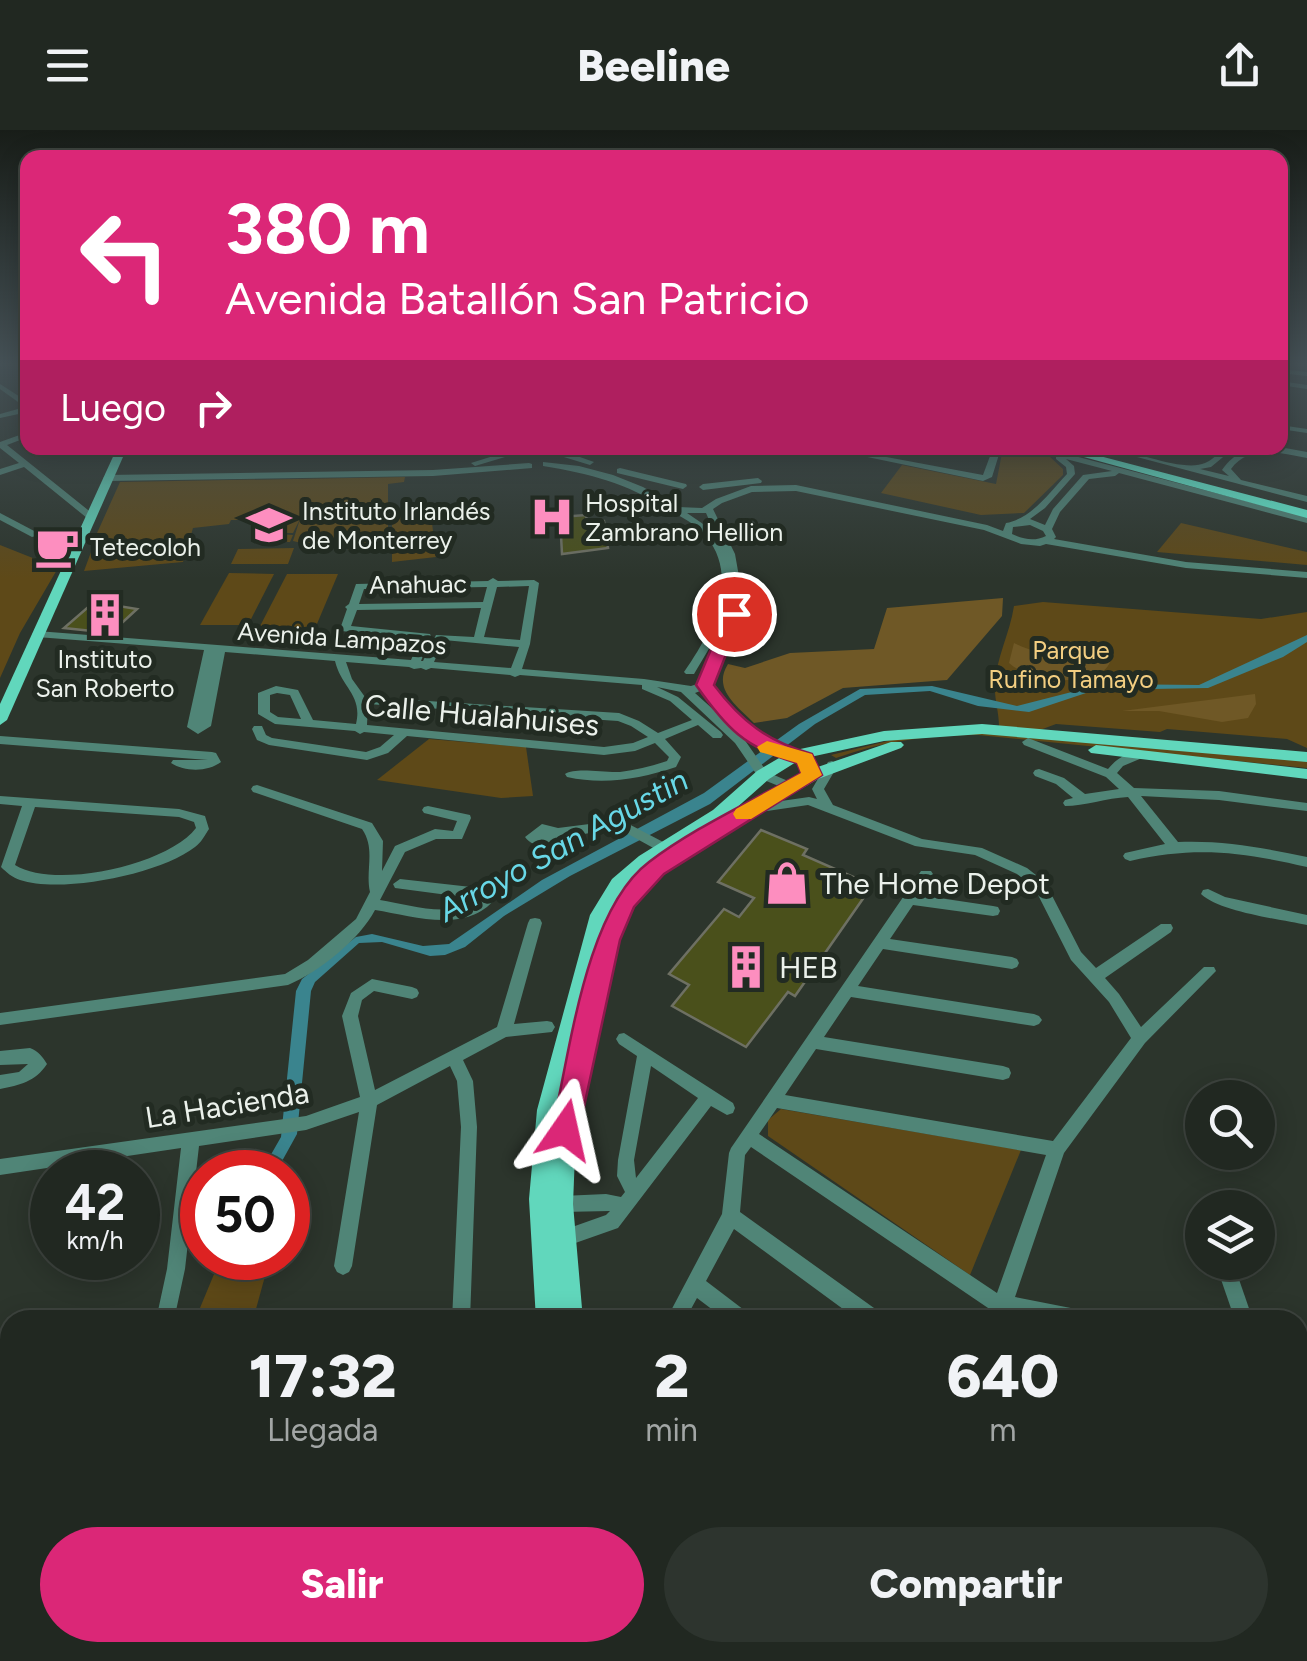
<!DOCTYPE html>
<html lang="es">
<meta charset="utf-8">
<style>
:root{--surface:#212821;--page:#2d342e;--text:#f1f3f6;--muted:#a2a6a5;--line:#3e443f;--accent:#db2777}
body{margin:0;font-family:Figtree,sans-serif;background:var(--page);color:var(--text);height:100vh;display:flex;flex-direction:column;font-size:38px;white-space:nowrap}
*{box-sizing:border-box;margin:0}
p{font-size:32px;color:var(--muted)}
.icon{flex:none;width:55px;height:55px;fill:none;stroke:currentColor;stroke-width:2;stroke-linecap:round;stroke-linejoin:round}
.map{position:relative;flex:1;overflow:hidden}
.panel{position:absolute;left:0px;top:1180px;width:1308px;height:352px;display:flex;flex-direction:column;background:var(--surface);border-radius:30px 30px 0 0;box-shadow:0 5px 25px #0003,0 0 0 2px var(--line)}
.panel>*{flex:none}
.guide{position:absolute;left:20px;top:20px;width:1268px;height:305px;border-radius:20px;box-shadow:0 5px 25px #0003,0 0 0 2px var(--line);background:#db2777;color:#fff;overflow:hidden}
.controls{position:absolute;left:1185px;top:950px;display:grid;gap:20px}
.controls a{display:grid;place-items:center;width:90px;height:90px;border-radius:50%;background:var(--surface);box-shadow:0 5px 25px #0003,0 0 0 2px var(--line);font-size:50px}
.speed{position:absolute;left:30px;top:1020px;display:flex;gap:20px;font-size:50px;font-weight:700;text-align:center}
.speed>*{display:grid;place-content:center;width:130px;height:130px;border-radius:50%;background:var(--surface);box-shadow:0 5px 25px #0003,0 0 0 2px var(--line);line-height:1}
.speed small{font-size:25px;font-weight:400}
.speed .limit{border:15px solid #d22;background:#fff;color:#111}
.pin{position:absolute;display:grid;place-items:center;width:85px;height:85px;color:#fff;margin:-42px;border:5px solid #fff;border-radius:50%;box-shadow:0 2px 10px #0007}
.me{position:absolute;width:110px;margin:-55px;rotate:11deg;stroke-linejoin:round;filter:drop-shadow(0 0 8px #0008)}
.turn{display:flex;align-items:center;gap:35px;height:210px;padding:0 40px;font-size:45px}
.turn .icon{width:130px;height:130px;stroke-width:2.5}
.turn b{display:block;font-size:70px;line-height:85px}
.then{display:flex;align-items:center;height:95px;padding:0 40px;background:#0003;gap:20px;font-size:38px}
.eta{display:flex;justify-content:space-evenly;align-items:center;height:170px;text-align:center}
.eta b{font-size:60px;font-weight:800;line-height:70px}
.primary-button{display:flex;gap:20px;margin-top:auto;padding:20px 40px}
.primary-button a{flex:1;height:115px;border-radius:60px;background:var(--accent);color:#fff;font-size:40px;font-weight:800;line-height:115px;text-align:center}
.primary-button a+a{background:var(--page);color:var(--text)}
header{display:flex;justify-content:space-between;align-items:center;height:130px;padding:0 40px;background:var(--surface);font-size:45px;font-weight:800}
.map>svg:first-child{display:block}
.green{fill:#5e4918}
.forest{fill:#6f5826}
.water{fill:#3a848e}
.building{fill:#4a501b;stroke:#6e7063;stroke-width:2.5}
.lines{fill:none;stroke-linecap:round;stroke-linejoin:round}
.minor{fill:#508577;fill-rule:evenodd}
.major{fill:#61d7bc;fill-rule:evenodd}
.highway{fill:#65f7d7;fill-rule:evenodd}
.route{fill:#db2777;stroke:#8e194d;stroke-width:2.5}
.slow{fill:#f59e0b}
.labels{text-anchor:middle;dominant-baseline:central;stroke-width:10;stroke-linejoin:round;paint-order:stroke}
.far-poi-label{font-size:25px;fill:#ebf1eb;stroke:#222b22;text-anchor:start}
.far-street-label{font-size:25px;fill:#ebf1eb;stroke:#222b22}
.far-park-label{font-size:25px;fill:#f3ce81;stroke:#222b22}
.street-label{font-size:30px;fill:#ebf1eb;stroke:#222b22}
.poi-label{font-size:30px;fill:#ebf1eb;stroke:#222b22;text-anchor:start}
.water-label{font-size:32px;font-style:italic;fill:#68d8e7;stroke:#222b22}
</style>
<header><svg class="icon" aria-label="menu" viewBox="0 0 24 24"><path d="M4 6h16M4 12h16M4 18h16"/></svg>Beeline<svg class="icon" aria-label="share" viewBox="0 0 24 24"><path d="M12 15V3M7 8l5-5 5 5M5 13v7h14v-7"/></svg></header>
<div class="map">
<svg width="1307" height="1531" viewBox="0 0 1307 1531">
<rect width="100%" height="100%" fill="#2c352c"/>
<g class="green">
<path d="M1003,318L1049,326L1063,339V345L1024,383L981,385L881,363L902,335L996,354Z"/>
<path d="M405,347L404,352L388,354V412L356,414L372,415L370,420H348L349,414L310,415L293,411L300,389L293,403H282L287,390H283L278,404L293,405L290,412H262L265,405H273L265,403L271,390H231L229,394L193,398L183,432L84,441L94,414L143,409L93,412L120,352Z"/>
<path d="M431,384L436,427L392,432V387Z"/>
<path d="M1181,393L1307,422V435L1157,422Z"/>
<path d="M0,415L58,438L20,503L0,548Z"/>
<path d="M294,418L288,434H231L238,419Z"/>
<path d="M229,443L274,444L248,495H200Z"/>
<path d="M287,444H338L314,501L258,500Z"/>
<path d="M1043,472L1261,489L1307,482V618L1287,609L1167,599L1160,602L1056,594L1040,600L999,596C999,582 994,568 995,555C996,528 1010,503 1014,476Z"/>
<path d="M978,602L1307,631V638L978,605C929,605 883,611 836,628L831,625L908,606Z"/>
<path d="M429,609L526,617L533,666L501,668L377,650Z"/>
<path d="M781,979L1021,1020L970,1145L768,1006V990Z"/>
<path d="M225,1128H270L253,1190H195L217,1137Z"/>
<path d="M1089,1522V1531H878L877,1523Z"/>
</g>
<g class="forest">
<path d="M1003,468L1002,486L947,550L843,558L787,588L754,593C737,576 712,559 728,534L745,538L790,523L874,519L887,478Z"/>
<path d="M1014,513C1049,530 1074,525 1110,532C1099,560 1028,551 1009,533Z"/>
<path d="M1255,564L1256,574L1248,588L1222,592L1159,581H1122Z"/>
</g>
<path class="water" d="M1307,505V512L1283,527L1208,558L1095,560L1029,582L978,576L930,561L865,565L815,594L710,674L570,746L504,786L465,817L445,825L430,826L382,812L359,813L315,852L311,861L297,1004L276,1042H261L281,1007L296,861L302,849L356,807L372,804L423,816L449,814L542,750L704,663L799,594L860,559L932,556L1017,576L1103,554L1199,555Z"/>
<g class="building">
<path d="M586,385L587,392L604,391L608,418L562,424L560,387Z"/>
<path d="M94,472L137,479L111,503L64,498Z"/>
<path d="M761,700L807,719L803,725L858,749L854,754L869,760L795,866L788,862L746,917L672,876L689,855L669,844L724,779L739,787L754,768L718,752Z"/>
</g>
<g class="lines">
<g class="minor">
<path d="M1280,239L1307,242V246L1280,243Z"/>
<path d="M1280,251L1307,255V259L1280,255Z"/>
<path d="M0,254L28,272V282L0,288V284L25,277L0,259Z"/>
<path d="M1280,295L1307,299V303L1280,299Z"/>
<path d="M28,302V307L7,315L93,384V388H87L24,337L0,345V339L19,333L0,318V312Z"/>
<path d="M824,318H838L983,345L993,318H1001L992,347L983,351Z"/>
<path d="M1032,318H1044L1307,387V393L1119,343L1115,346L1089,349L1060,382L1052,399L1056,407L1054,409L1186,432L1307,442V448L1186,438L1046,414L1040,416L1021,414L984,400L796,361L752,362L722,373L713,379L735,424L743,469L711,555C727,580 748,607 777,617C788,621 799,622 809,626L818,645L812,649L808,648L800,632L766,622L744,609L767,642L795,654L797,657L795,660L791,661L759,648L735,613L681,562L657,557L678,567L721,602L723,605L721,608H713L698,595L665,609L681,627L676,637C640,649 604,655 567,647L565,644C576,637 604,643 620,642C636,640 652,636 667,631L669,627L655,613L635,621L604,625L407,606L388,623L367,630L269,615L257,610L252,599L254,596H262L266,605L272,608L366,622L380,617L394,605L364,602L360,604L355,601L275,594L258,584V563L276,556L298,560L313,590L356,594C363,565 341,557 335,531L225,522L211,596L198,604L187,597L204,520L37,507L32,504L37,501L411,530L420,509L341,501L340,499L347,479L345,477L349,474L356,454L488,451L493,448L498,451L534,450L539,453L530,514L522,539L644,549L691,556L700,553L723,495L694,544H686L684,542C711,503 741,449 706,406C696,394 681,387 668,379C625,353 592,344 543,336V332L579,336L613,345L643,357L678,377L702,378L716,369L751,356L796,355L987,395L1003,401L1006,393C1031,389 1050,362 1067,344L1066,337L1056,329V326ZM1066,329L1112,341L1083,345L1053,379L1045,395L1030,389L1045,378L1075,344L1074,336ZM687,383H706L718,410L706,396ZM1030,395L1043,401L1046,406C1034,412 1023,409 1012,404L1013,397ZM529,456L520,510L484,507L497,457ZM487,457L483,472L359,474L364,459ZM481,478L474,507L436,505L423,531H421L431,506L430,504L351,496L357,480ZM444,510L519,517L511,538L434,532ZM346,532L409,537L414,539L421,538L426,540L431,538L510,545L515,547L520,545L642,555V559L670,571L692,590L658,603L639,591L619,583L365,567L352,549ZM703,560L726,591L695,563ZM277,563L290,565L301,589L278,587L270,582V565ZM368,574L618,591L631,596L648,607L633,613L604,617L367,595Z"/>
<path d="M1103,318H1115C1137,323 1185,342 1205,333C1217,328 1220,318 1234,318L1211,337L1200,339L1229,346L1222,340C1244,309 1274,316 1307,322V328C1281,323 1249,314 1231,339L1241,350L1307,366V372Z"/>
<path d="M512,320H515V324L475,336L471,333Z"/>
<path d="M554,320H560L594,332L590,335L554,324Z"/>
<path d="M529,333L532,334V338L433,346L107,351L103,348L107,345L433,340Z"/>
<path d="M620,338L686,354L687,356L683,359L617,343V339Z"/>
<path d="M758,348L762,351L761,353L703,360L699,357L703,354Z"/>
<path d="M0,383L38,403L40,405L32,407L0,390Z"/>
<path d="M0,606L212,622L216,623L221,632C208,642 185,642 171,633L173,630H208L0,614Z"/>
<path d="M1028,608L1108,639C1116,629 1129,620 1142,622L1144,625L1142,628L1123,636L1117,643L1134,658L1219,661L1307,673V681L1219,670L1141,666L1178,712C1222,710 1264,718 1307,727V737C1242,722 1196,716 1130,731L1125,729L1123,726L1125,723L1165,714L1128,667C1107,668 1084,676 1065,676L1063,673L1065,670L1073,668L1056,654L1035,646L1033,643L1035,640L1039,639L1064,648L1085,664L1119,659L1106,647L1024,615L1022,612Z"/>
<path d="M832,631L838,635L824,659L833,675L922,709L982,718L1027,738L1045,752L1081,822L1096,838L1161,794H1171L1173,798L1171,802L1105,848L1119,864L1141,897L1204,837H1214L1216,841L1145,913L1064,1023L1015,1167L1086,1181L1093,1183L1095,1190H1038L1008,1184L1006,1190H988L991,1180L751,1017L745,1025L740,1082L881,1183L883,1190H858L734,1099L706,1151L748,1183L750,1190H726L697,1168L685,1190H666L722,1084L729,1023L731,1018L921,741H931L933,744L919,765L993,776L998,777L1000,781L998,785L993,786L913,775L890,809L1012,827L1017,829L1019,833L1017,837L1012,839L883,819L858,856L1034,884L1039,886L1042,890L1039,894L1034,896L851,867L824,907L1003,936L1009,938L1011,943L1009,948L1003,950L816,919L785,965L1053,1011L1131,908L1109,872L1071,830L1035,759L1017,744L975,725L915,716L808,675L754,683L748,679L754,675L809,667L817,669L812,659L828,632ZM777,978L1046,1025L997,1163L759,1004Z"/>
<path d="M257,655L372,693L383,711L382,741L395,716L435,699L453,701L457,691L424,683L422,680L424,677L428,676L470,685L471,688L462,709H436L405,722L380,770C410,775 452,789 478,769L395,758L393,754L400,749L480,758L495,769C466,804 413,786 375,780C360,809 319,842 288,855L0,895V883L285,844L308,830L356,789L370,762C365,740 376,719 362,699L253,662L251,659L253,656Z"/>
<path d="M0,666L179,679L205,686L209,699C205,705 201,713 195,717C161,744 61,764 20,750C13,748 6,742 1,737L22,676L0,674ZM35,677L179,687L194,692L196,698C168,735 55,760 15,735Z"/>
<path d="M621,690L667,714L669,717L667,720H657L619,699L562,707C551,718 535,720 525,707L542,694L558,698Z"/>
<path d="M1208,759L1225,767L1307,785V795C1279,789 1220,782 1201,764L1203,760Z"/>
<path d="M535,788L540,789L542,793L514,894L547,891L552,892L555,897L552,902L506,907L463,930L473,951L477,997L470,1190H452L461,997L457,951L450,936L377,975L352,1136L349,1142L343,1145L337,1142L334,1136L359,982L306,1000L199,1016L185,1139L174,1190H156L167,1139L181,1018L0,1045V1029L306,986L360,967L342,886L351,863L372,849L412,857L417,859L419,863L417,867L412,869L374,861L362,870L358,886L375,960L497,897L528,793L530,789Z"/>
<path d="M624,903L733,973L735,978L733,983L727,985L711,976L618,1098L564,1117L558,1114L555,1108L558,1102L606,1085L610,1081L562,1082L556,1080L553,1074L556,1068L562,1066L606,1064L621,1067L625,1062L617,1046L618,1030L637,926L619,914L616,909L619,904ZM651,936L698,968L636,1048L634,1030Z"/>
<path d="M30,918C38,921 43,927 47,934C35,952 20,955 0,959V945L19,942L28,934L0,935V921Z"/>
<path d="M1215,1132H1233L1253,1190H1235Z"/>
<path d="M1298,1321L1305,1324L1307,1328V1366L1300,1363L1298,1358Z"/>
<path d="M10,1418V1444L0,1449V1423Z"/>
<path d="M235,1522H260L264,1531H238Z"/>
<path d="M333,1522H361L357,1531H329Z"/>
<path d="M854,1522H878L882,1531H857Z"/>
<path d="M1092,1522H1115L1116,1531H1092Z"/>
<path d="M1225,1522H1248L1251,1531H1227Z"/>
</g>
<g class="major">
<path d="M117,318H127L7,590L0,595V574Z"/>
<path d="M982,594L1307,622V632L982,604L884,611L801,629L769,649L725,688L704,701L806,641L891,612H901L904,615L901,618L818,649L677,732L636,770L617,810L576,1000L573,1074L583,1190H536L529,1069L537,980L590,785L612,749L639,726L713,680L757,641L791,621L884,601ZM658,730L623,761L604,799C612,770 633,746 658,730ZM575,912L557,990V980Z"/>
<path d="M1096,615L1307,639V649L1091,623L1088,620Z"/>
<path d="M448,1522H478L475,1531H444Z"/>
<path d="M481,1522H511L508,1531H477Z"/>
</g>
<path class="highway" d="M1051,318H1069L1307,380V388Z"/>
</g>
<linearGradient id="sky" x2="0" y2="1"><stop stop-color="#181d18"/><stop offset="0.52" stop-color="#455156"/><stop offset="1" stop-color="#455156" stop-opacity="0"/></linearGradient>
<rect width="1307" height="449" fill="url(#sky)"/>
<path class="route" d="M727,481L742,484L714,555C742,592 767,611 812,624L822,645L664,744L634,777L620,810L579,1000L575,1008L565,1012L556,1008L552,1000C570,923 585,780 649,732C695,697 751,672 801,643L797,633C745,618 726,598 696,555Z"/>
<path class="slow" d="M767,611L812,624L822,645L751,689H736L733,684L736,679L801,643L797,633L760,622L757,617Z"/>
<defs>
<g id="hospital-bare" transform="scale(3.45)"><path d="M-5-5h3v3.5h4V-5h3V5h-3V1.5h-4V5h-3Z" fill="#fd8ebf" stroke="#222b22" stroke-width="2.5" paint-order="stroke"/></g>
<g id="university-bare" transform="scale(3.45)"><path d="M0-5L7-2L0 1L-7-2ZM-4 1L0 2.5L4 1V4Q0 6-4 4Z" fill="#fd8ebf" stroke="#222b22" stroke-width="2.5" paint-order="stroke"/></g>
<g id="cafe-bare" transform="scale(3.45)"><path d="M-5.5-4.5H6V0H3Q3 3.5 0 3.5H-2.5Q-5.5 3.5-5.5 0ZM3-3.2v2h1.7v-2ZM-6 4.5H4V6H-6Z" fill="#fd8ebf" stroke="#222b22" stroke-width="2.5" paint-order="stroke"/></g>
<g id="building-bare" transform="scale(3.45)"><path d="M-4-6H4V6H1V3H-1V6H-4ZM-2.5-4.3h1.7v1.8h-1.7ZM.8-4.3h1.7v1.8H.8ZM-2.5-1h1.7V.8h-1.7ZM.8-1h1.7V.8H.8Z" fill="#fd8ebf" stroke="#222b22" stroke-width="2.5" paint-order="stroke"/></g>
<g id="shop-bare" transform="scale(3.45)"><path d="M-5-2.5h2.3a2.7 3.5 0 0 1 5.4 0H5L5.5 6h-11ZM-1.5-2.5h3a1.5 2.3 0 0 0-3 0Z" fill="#fd8ebf" stroke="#222b22" stroke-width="2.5" paint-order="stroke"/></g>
</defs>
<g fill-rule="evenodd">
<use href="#hospital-bare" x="552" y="387"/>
<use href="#university-bare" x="269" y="395"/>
<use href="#cafe-bare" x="57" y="417"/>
<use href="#building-bare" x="105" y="485"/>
<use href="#shop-bare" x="787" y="753"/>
<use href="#building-bare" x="746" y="837"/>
</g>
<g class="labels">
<g class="far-poi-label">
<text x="585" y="373">Hospital<tspan x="585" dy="29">Zambrano Hellion</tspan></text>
<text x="302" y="381">Instituto Irlandés<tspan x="302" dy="29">de Monterrey</tspan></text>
<text x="90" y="417">Tetecoloh</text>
<text x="105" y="529" text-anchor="middle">Instituto<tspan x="105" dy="29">San Roberto</tspan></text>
</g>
<g class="far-street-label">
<text transform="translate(418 454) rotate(-1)">Anahuac</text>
<text transform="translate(342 508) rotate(4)">Avenida Lampazos</text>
</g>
<g class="far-park-label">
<text x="1071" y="520">Parque<tspan x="1071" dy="29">Rufino Tamayo</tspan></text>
</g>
<g class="street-label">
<text transform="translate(482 585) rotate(5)">Calle Hualahuises</text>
<text transform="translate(227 975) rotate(-9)">La Hacienda</text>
</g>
<g class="poi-label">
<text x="820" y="753">The Home Depot</text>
<text x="779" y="837">HEB</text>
</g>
<g class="water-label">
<text transform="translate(563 715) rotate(-29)">Arroyo San Agustin</text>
</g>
</g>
</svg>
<div class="controls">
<a><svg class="icon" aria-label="search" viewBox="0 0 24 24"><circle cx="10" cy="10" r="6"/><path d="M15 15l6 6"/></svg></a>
<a><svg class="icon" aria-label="layers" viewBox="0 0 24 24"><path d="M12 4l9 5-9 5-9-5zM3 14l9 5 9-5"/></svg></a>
</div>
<div class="speed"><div>42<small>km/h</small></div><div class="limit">50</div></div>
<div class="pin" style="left:734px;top:484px;background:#d93025"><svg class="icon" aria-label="arrive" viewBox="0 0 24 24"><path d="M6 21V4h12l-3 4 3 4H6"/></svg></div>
<svg class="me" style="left:565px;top:1000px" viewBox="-20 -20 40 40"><path d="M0-17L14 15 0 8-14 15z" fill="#db2777" stroke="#fff" stroke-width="4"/></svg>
<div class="guide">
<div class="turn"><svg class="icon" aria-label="left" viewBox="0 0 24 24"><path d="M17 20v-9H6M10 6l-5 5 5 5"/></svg><div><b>380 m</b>Avenida Batallón San Patricio</div></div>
<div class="then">Luego<svg class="icon" aria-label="right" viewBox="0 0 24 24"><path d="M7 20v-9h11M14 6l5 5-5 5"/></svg></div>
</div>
<section class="panel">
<div class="eta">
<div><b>17:32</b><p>Llegada</p></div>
<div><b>2</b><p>min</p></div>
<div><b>640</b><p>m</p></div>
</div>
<div class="primary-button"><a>Salir</a><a>Compartir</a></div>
</section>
</div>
